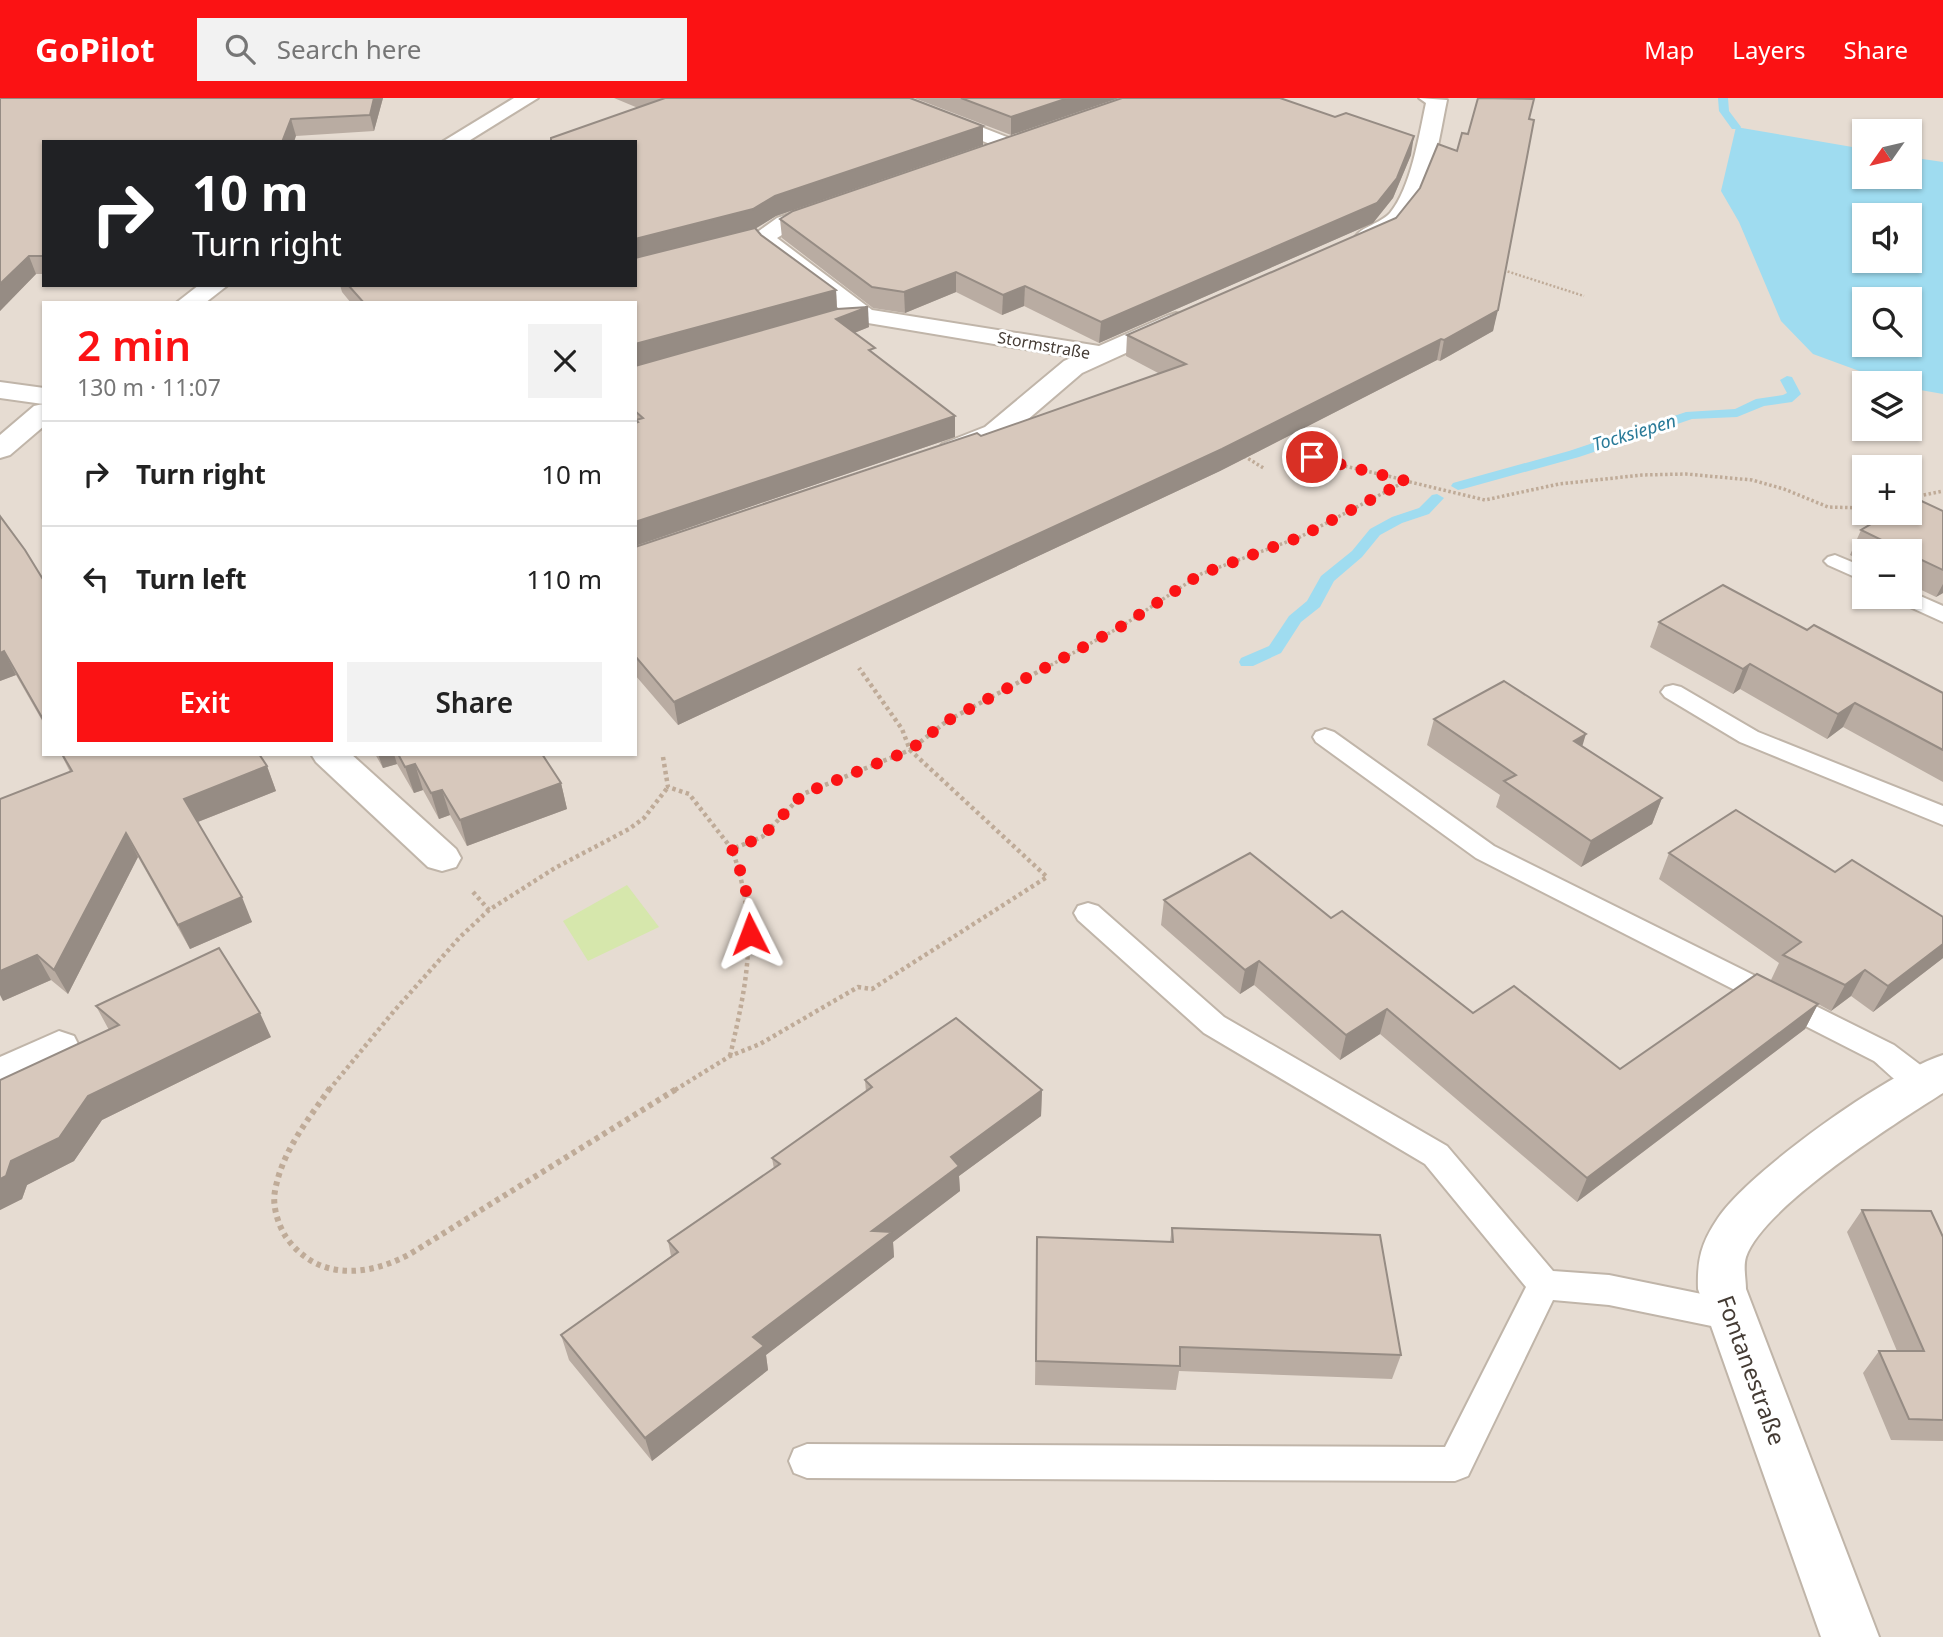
<!DOCTYPE html>
<meta charset="utf-8">
<style>
:root{--surface:#fff;--page:#f2f2f2;--text:#222;--muted:#767676;--line:#e0e0e0;--accent:#fb1214}
body{margin:0;font-family:"Noto Sans",sans-serif;background:var(--page);color:var(--text);height:100vh;display:flex;flex-direction:column;font-size:26px;white-space:nowrap}
*{box-sizing:border-box;margin:0}
p{font-size:23px;color:var(--muted)}
.icon{flex:none;width:38px;height:38px;fill:none;stroke:currentColor;stroke-width:2;stroke-linecap:round;stroke-linejoin:round}
.map{position:relative;flex:1;overflow:hidden}
.drawer{position:absolute;left:42px;top:203px;width:595px;height:455px;display:flex;flex-direction:column;background:var(--surface);border-radius:0px;box-shadow:0 2px 5px #0004}
.drawer>*{flex:none}
.hud{position:absolute;left:42px;top:42px;width:595px;height:147px;border-radius:0px;box-shadow:0 2px 5px #0004;background:#202124;color:#fff;overflow:hidden}
.needle{width:46px;rotate:236deg}
.buttons{position:absolute;left:1852px;top:21px;display:grid;gap:14px}
.buttons a{display:grid;place-items:center;width:70px;height:70px;border-radius:0px;background:var(--surface);box-shadow:0 2px 5px #0004;font-size:35px}
.pin{position:absolute;display:grid;place-items:center;width:60px;height:60px;color:#fff;margin:-30px;border:4px solid #fff;border-radius:50%;box-shadow:0 2px 7px #0007}
.me{position:absolute;width:77px;margin:-38px;rotate:357deg;stroke-linejoin:round;filter:drop-shadow(0 0 5px #0008)}
.turn{display:flex;align-items:center;gap:24px;height:147px;padding:0 35px;font-size:32px}
.turn .icon{width:91px;height:91px;stroke-width:2.5}
.turn b{display:block;font-size:49px;line-height:60px}
.round{display:grid;place-items:center;flex:none;width:74px;height:74px;border-radius:0px;background:var(--page)}
.summary{display:flex;align-items:center;justify-content:space-between;height:119px;padding:0 35px}
h1{font-size:42px;font-weight:600;line-height:52px;color:var(--accent)}
.button{display:flex;gap:14px;margin-top:auto;padding:14px 35px}
.button a{flex:1;height:80px;border-radius:0px;background:var(--accent);color:#fff;font-size:28px;font-weight:600;line-height:80px;text-align:center}
.button a+a{background:var(--page);color:var(--text)}
ul{padding:0;list-style:none}
li{display:flex;align-items:center;gap:21px;height:105px;padding:0 35px;border-top:2px solid var(--line)}
li div{flex:1}
li b{display:block;font-size:26px}
li em{font-style:normal}
header{display:flex;align-items:center;gap:42px;box-sizing:border-box;height:98px;padding:0 35px;background:var(--accent);color:#fff}
header strong{font-size:33px}
nav{display:flex;gap:38px;margin-inline-start:auto;font-size:24px}
.search{width:490px;height:63px;background:var(--page);display:flex;align-items:center;gap:18px;box-sizing:border-box;padding:0 24px;border-radius:0px;color:var(--muted);font-size:26px}
.map>svg:first-child{display:block}
.residential{fill:#e6dcd2;fill-rule:evenodd}
.green{fill:#d6e7ac}
.water{fill:#9fdcf0;fill-rule:evenodd}
.lines{fill:none;stroke-linecap:round;stroke-linejoin:round}
.stream{fill:#9fdcf0;fill-rule:evenodd}
.lane-casing{stroke:#c0b5a9;stroke-width:4}
.street-casing{stroke:#c0b5a9;stroke-width:4}
.path-far3{stroke:#bfab98;stroke-width:2.5;stroke-dasharray:2 2;stroke-linecap:butt}
.path-far2{stroke:#bfab98;stroke-width:3.5;stroke-dasharray:2.5 2.5;stroke-linecap:butt}
.path-far1{stroke:#bfab98;stroke-width:4.5;stroke-dasharray:3.5 3.5;stroke-linecap:butt}
.path{stroke:#bfab98;stroke-width:6;stroke-dasharray:4.5 4.5;stroke-linecap:butt}
.lane{fill:#fff;fill-rule:evenodd}
.street{fill:#fff;fill-rule:evenodd}
.wall{fill:#b9aca2}
.shaded-wall{fill:#968c84}
.building{fill:#d7c8bc;stroke:#968c84;stroke-width:2}
.route{stroke:#fb1214;stroke-width:12;stroke-dasharray:0 21.6}
.labels{text-anchor:middle;dominant-baseline:central;stroke-width:6;stroke-linejoin:round;paint-order:stroke}
.far-street-label{font-size:16px;fill:#443b34;stroke:#fff}
.far-water-label{font-size:18px;font-style:italic;fill:#297a98;stroke:#fff}
.near-street-label{font-size:23px;fill:#443b34;stroke:#fff}
</style>
<header>
<strong>GoPilot</strong>
<div class="search"><svg class="icon" aria-label="search" viewBox="0 0 24 24"><circle cx="10" cy="10" r="6"/><path d="M15 15l6 6"/></svg>Search here</div>
<nav><a>Map</a><a>Layers</a><a>Share</a></nav>
</header>
<div class="map">
<svg width="1943" height="1539" viewBox="0 0 1943 1539">
<rect width="100%" height="100%" fill="#f2ebe4"/>
<path class="residential" d="M0,0H1943V1539H0ZM1864,33H1909V79H1864ZM44,44H635V187H44ZM1864,117H1909V163H1864ZM1864,201H1909V247H1864ZM44,205H635V656H44ZM1864,285H1909V331H1864ZM1864,369H1909V415H1864ZM1864,453H1909V499H1864Z"/>
<path class="green" d="M627,787L659,829L588,863L563,823Z"/>
<path class="water" d="M1736,29L1864,51V79H1909V59L1943,64V296L1909,290V285H1892L1813,256L1781,223L1739,124L1721,93ZM1864,117H1909V163H1864ZM1864,201H1909V247H1864Z"/>
<g class="lines">
<g class="stream">
<path d="M1718,0H1728L1729,13L1741,29L1740,31H1732L1719,13Z"/>
<path d="M1787,278L1792,279L1801,296L1792,304L1764,308L1737,319L1692,321L1579,359L1463,391L1458,392L1451,388L1453,385L1569,353L1686,314L1735,311L1756,301L1783,297L1787,295L1780,282Z"/>
<path d="M1437,396L1444,400L1429,416L1402,425L1380,437L1362,459L1334,483L1320,509L1301,524L1281,555L1253,568H1241L1239,564L1241,560L1269,548L1289,518L1307,503L1321,478L1352,453L1370,431L1392,419L1419,410L1432,397Z"/>
</g>
<g class="lane-casing">
<g id="lane">
<path d="M1835,457L1864,469V483L1828,467L1824,463L1828,459Z"/>
<path d="M1909,493L1943,508V524L1899,504L1896,499H1909Z"/>
<path d="M1673,587L1681,589L1758,634L1943,708V727L1740,644L1665,599L1661,594L1665,589Z"/>
<path d="M1325,631L1334,634L1494,748L1894,947L1935,978L1939,986L1935,994C1911,1002 1891,977 1874,963L1476,760L1316,644L1313,639L1316,634Z"/>
<path d="M1088,805L1098,808L1224,919L1447,1048L1553,1173L1609,1177L1731,1202L1743,1206L1748,1217L1743,1228L1731,1232L1609,1207L1553,1202L1468,1378L1455,1383L807,1380L794,1375L789,1363L794,1351L807,1346L1445,1349L1526,1189L1425,1066L1204,935L1078,822L1074,815L1078,808Z"/>
</g>
</g>
<g class="street-casing">
<g id="street">
<path d="M514,0H538L467,44H442Z"/>
<path d="M879,0H907L1017,43L1020,47L1017,51H1003L882,4Z"/>
<path d="M1419,0L1447,2C1437,49 1431,116 1384,140C1374,145 1368,147 1358,145L1354,140C1362,128 1380,126 1390,115C1411,90 1419,37 1426,5Z"/>
<path d="M829,103L837,105L840,110L837,115L793,130L777,140L872,212L1099,248L1167,218L1176,215L1185,218L1189,223L1185,228L1082,275L1005,341L990,349L952,361L942,358L938,352L942,346L985,329L1064,263L1073,259L856,223L764,155L752,138L777,120Z"/>
<path d="M199,187H228L205,205H176Z"/>
<path d="M0,284L44,290V328L10,357L0,360V337L34,308L43,306L0,300Z"/>
<path d="M311,656H351L456,751L461,760L456,769L442,773L428,769L316,664Z"/>
<path d="M59,933L74,938L80,950L74,962L0,995V959Z"/>
<path d="M1943,957V995C1897,1024 1763,1109 1746,1159C1743,1169 1746,1181 1746,1191L1879,1539H1821L1698,1191C1697,1162 1701,1145 1718,1120C1751,1072 1887,975 1943,957Z"/>
</g>
</g>
<path class="path-far3" d="M1500,171L1584,198"/>
<g class="path-far2">
<path d="M1297,354L1327,364L1405,382"/>
<path d="M1244,358L1265,371"/>
<path d="M1909,400L1943,393"/>
<path d="M1042,572L1122,528L1201,476L1300,439L1406,383L1485,402L1559,386L1642,377L1686,376L1752,382L1784,391L1828,409L1864,410"/>
</g>
<g class="path-far1">
<path d="M663,659L668,689L689,696L732,751L762,739L803,696L910,652L947,623L1045,570"/>
<path d="M473,794L489,812"/>
<path d="M730,958C748,880 759,829 732,751"/>
<path d="M329,992L394,913L460,839L489,812L555,770L629,731L644,720L668,689"/>
<path d="M675,992L730,958L760,946L858,889L872,891L1047,779L910,652L902,631L859,570"/>
</g>
<path class="path" d="M330,990C308,1022 282,1053 275,1093C272,1107 278,1127 286,1139C317,1183 367,1179 410,1156L678,990"/>
<use href="#lane" class="lane"/>
<use href="#street" class="street"/>
</g>
<g class="wall">
<path d="M0,0H383L374,33L296,38L44,44V176H36L0,213Z"/>
<path d="M614,0H910L983,28V47L776,118L755,130L761,137L836,192L837,211L869,229L854,235L955,339L635,448V205H351L342,194L340,187H635L638,10Z"/>
<path d="M914,0H1119L1011,37Z"/>
<path d="M1529,21L1493,233L1440,263L1437,262L1220,373L678,627L635,577V449L981,338L1160,276L1126,258L1127,237L1396,120L1457,53L1468,36Z"/>
<path d="M1411,57L1393,100L1373,125L1099,245L1024,208L1002,217L956,194L905,215L873,210L782,140L780,121Z"/>
<path d="M1943,413V495L1936,499L1909,486V453H1864V464L1850,457L1861,432Z"/>
<path d="M0,418L44,483V626L16,577L0,583Z"/>
<path d="M1659,524L1807,532L1943,595V684L1843,629L1827,641L1740,591L1733,596L1650,549Z"/>
<path d="M1434,621L1582,649L1662,700L1652,726L1581,769L1496,709L1500,697L1427,647Z"/>
<path d="M61,656H259L267,668L276,693L198,724L252,824L190,851L138,759L68,896L51,882L3,903L70,674Z"/>
<path d="M375,656H542L561,685L567,711L467,748L450,717L439,721L423,692L414,695L397,666L383,670Z"/>
<path d="M1669,755L1835,774L1943,819V860L1873,914L1851,898L1831,913L1818,906L1805,931L1577,1104L1380,936L1340,962L1254,887L1240,896L1161,827L1164,802L1331,820L1473,915L1620,971L1771,882L1779,865L1659,781Z"/>
<path d="M96,908L271,939L102,1022L74,1063L27,1087L22,1101L0,1112V982L109,932Z"/>
<path d="M865,982L1042,992L1041,1018L959,1078L960,1093L893,1144L894,1159L766,1257L768,1272L652,1363L569,1262L561,1237L671,1158L668,1143L774,1071L772,1060L866,994Z"/>
<path d="M1862,1112L1943,1139V1343L1891,1342L1863,1275L1879,1253H1897L1847,1134Z"/>
<path d="M1172,1130L1401,1257L1392,1281L1179,1273L1176,1292L1035,1287L1037,1139L1170,1144Z"/>
</g>
<g class="shaded-wall">
<path d="M374,0H383L374,33L370,17Z"/>
<path d="M1068,0H1119L1011,37V19Z"/>
<path d="M291,21L296,38L294,44H282Z"/>
<path d="M983,28V47L776,118L755,131L635,162V141Z"/>
<path d="M1414,38L1411,57L1393,100L1373,125L1099,245L1101,224Z"/>
<path d="M29,158L36,176L0,213V186Z"/>
<path d="M956,174V194L905,215L904,194Z"/>
<path d="M1025,188L1024,208L1002,217L1003,197Z"/>
<path d="M836,192L837,212L635,268V246Z"/>
<path d="M868,209L869,229L837,242L836,221Z"/>
<path d="M1498,212L1493,233L1440,263L1444,242Z"/>
<path d="M1441,241L1437,262L1220,373L678,627L674,604Z"/>
<path d="M955,318V339L635,448V424Z"/>
<path d="M1943,486V495L1936,499Z"/>
<path d="M4,553L16,577L0,583V555Z"/>
<path d="M1750,566L1740,591L1733,596L1743,571Z"/>
<path d="M1855,605L1843,629L1827,641L1838,616Z"/>
<path d="M1586,636L1578,662L1574,643Z"/>
<path d="M378,656H394L397,666L383,670Z"/>
<path d="M415,666L423,692L414,695L405,669Z"/>
<path d="M267,668L276,693L195,725L184,701Z"/>
<path d="M561,685L567,711L467,748L460,722Z"/>
<path d="M442,692L450,717L439,721L431,695Z"/>
<path d="M1662,700L1652,726L1581,769L1591,743Z"/>
<path d="M126,735L138,759L68,896L54,872Z"/>
<path d="M242,799L252,824L190,851L178,827Z"/>
<path d="M1943,846V860L1873,914L1888,888Z"/>
<path d="M37,857L51,882L3,903L0,897V873Z"/>
<path d="M1259,863L1254,887L1240,896L1245,872Z"/>
<path d="M1865,872L1851,898L1831,913L1845,887Z"/>
<path d="M1818,906L1805,931L1577,1104L1587,1080Z"/>
<path d="M1387,911L1380,936L1340,962L1346,937Z"/>
<path d="M260,915L271,939L102,1022L74,1063L27,1087L22,1101L0,1112V1081L11,1063L88,998Z"/>
<path d="M1042,992L1041,1018L959,1078L960,1093L893,1144L894,1159L766,1257L768,1272L652,1363L645,1340L753,1239L872,1133L951,1059Z"/>
</g>
<g class="building">
<path d="M0,0H374L370,17L291,21L282,44H44V158H29L0,186Z"/>
<path d="M665,0H910L983,28L775,98L753,111L635,141V44H551V40Z"/>
<path d="M961,0H1068L1011,19Z"/>
<path d="M1122,0H1280L1335,19L1346,15L1414,38L1397,80L1377,105L1101,224L1025,188L1003,197L956,174L904,194L872,189L780,121L793,113Z"/>
<path d="M1478,0L1534,1L1529,21L1534,22L1498,212L1444,242L1441,241L1222,351L674,604L635,558V449L977,335L981,338L1186,266L1127,237L1396,120L1420,90L1438,46L1457,53L1462,35L1468,36Z"/>
<path d="M755,130L761,137L836,192L635,246V205H364L348,187H635V160Z"/>
<path d="M868,209L836,221L875,250L869,252L955,318L635,424V325L638,324L636,322L643,320L635,313V268L837,211Z"/>
<path d="M1915,400L1943,413V472L1909,456V453H1904L1861,432L1890,415H1909V404Z"/>
<path d="M0,418L25,452L44,483V623L4,553L0,555Z"/>
<path d="M1723,487L1807,532L1814,527L1943,595V652L1855,605L1838,616L1750,566L1743,571L1659,524Z"/>
<path d="M1504,583L1586,636L1574,643L1662,700L1591,743L1504,683L1516,677L1434,621Z"/>
<path d="M62,656H259L267,668L184,701L242,799L178,827L126,735L54,872L37,857L0,873V701L72,673Z"/>
<path d="M398,656H542L561,685L460,722L442,692L431,695L415,666L405,669Z"/>
<path d="M1736,712L1835,774L1852,762L1943,819V846L1888,888L1865,872L1845,887L1783,857L1801,844L1669,755Z"/>
<path d="M1250,755L1331,820L1342,813L1473,915L1514,888L1620,971L1757,876L1818,906L1587,1080L1387,911L1346,937L1259,863L1245,872L1164,802Z"/>
<path d="M219,850L260,915L88,998L59,1040L11,1063L6,1078L0,1081V982L119,927L96,908Z"/>
<path d="M956,920L1042,992L951,1059L959,1068L872,1133L892,1134L753,1239L764,1248L645,1340L561,1237L678,1154L668,1143L780,1066L772,1060L872,989L865,982Z"/>
<path d="M1862,1112L1931,1113L1943,1139V1322L1909,1321L1879,1253H1924Z"/>
<path d="M1172,1130L1380,1137L1401,1257L1180,1249V1268L1036,1263L1037,1139L1173,1144Z"/>
</g>
<g class="lines">
<path class="route" d="M750,836C751,805 744,780 732,751L762,739L803,696L910,652L947,623L1122,528L1201,476L1300,439L1406,383L1312,359"/>
</g>
<g class="labels">
<g class="far-street-label">
<text transform="translate(1044 247) rotate(10)">Stormstraße</text>
</g>
<g class="far-water-label">
<text transform="translate(1634 334) rotate(-17)">Tocksiepen</text>
</g>
<g class="near-street-label">
<text transform="translate(1752 1272) rotate(70)">Fontanestraße</text>
</g>
</g>
</svg>
<div class="buttons">
<a><svg class="needle" viewBox="-14 -14 28 28"><path d="M0-13l5 13h-10z" fill="#e53935"/><path d="M0 13l5-13h-10z" fill="#767676"/></svg></a>
<a><svg class="icon" aria-label="sound" viewBox="0 0 24 24"><path d="M4 9h4l5-4v14l-5-4H4zM17 9q2 3 0 6"/></svg></a>
<a><svg class="icon" aria-label="search" viewBox="0 0 24 24"><circle cx="10" cy="10" r="6"/><path d="M15 15l6 6"/></svg></a>
<a><svg class="icon" aria-label="layers" viewBox="0 0 24 24"><path d="M12 4l9 5-9 5-9-5zM3 14l9 5 9-5"/></svg></a>
<a>+</a>
<a>−</a>
</div>
<div class="pin" style="left:1312px;top:359px;background:#d93025"><svg class="icon" aria-label="arrive" viewBox="0 0 24 24"><path d="M6 21V4h12l-3 4 3 4H6"/></svg></div>
<svg class="me" style="left:750px;top:836px" viewBox="-20 -20 40 40"><path d="M0-17L14 15 0 8-14 15z" fill="#fb1214" stroke="#fff" stroke-width="4"/></svg>
<div class="hud">
<div class="turn"><svg class="icon" aria-label="right" viewBox="0 0 24 24"><path d="M7 20v-9h11M14 6l5 5-5 5"/></svg><div><b>10 m</b>Turn right</div></div>
</div>
<section class="drawer">
<div class="summary"><div><h1>2 min</h1><p>130 m · 11:07</p></div><a class="round"><svg class="icon" aria-label="close" viewBox="0 0 24 24"><path d="M6 6l12 12M18 6L6 18"/></svg></a></div>
<ul>
<li><svg class="icon" aria-label="right" viewBox="0 0 24 24"><path d="M7 20v-9h11M14 6l5 5-5 5"/></svg><div><b>Turn right</b></div><em>10 m</em></li>
<li><svg class="icon" aria-label="left" viewBox="0 0 24 24"><path d="M17 20v-9H6M10 6l-5 5 5 5"/></svg><div><b>Turn left</b></div><em>110 m</em></li>
</ul>
<div class="button"><a>Exit</a><a>Share</a></div>
</section>
</div>
